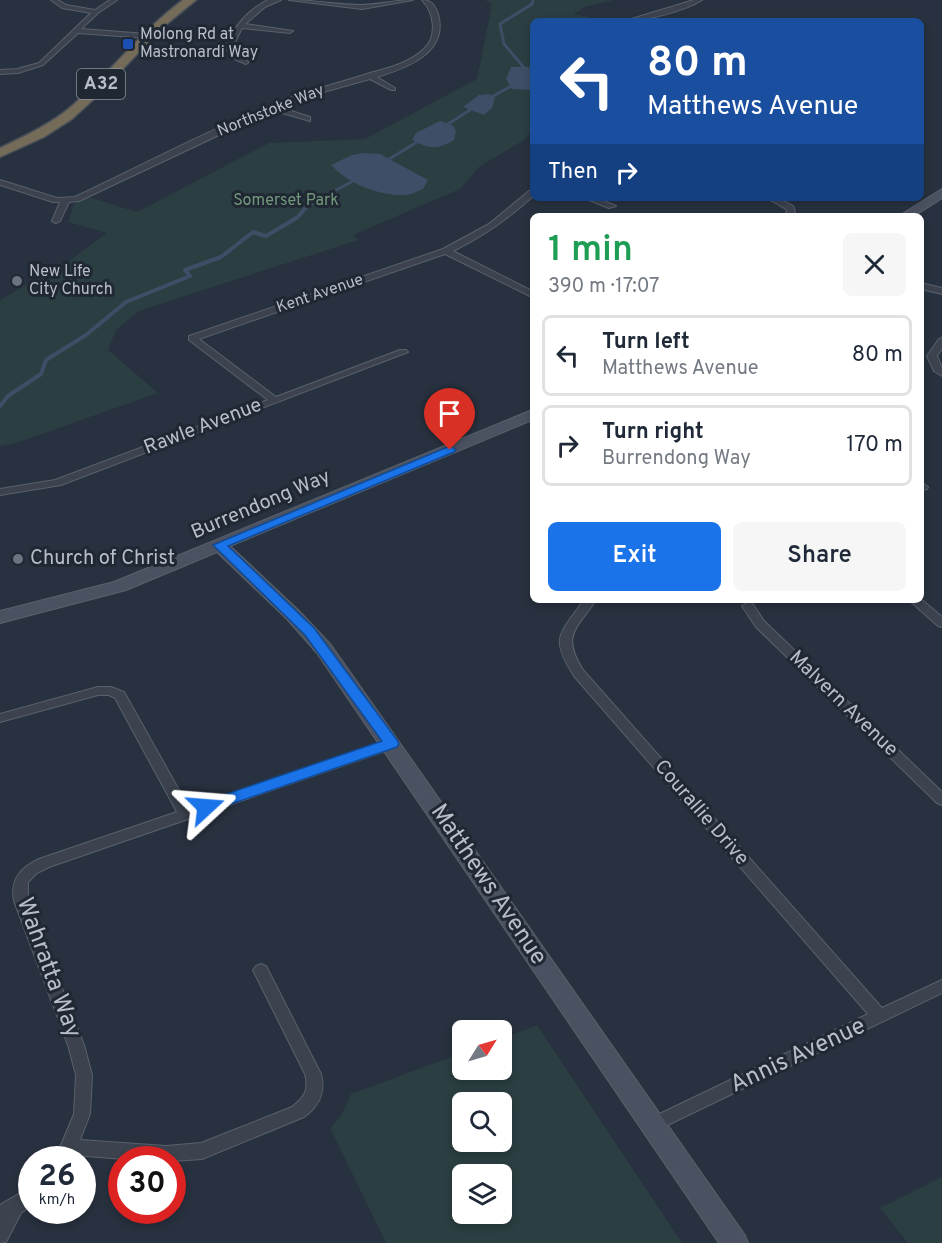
<!DOCTYPE html>
<meta charset="utf-8">
<style>
:root{--surface:#fff;--page:#f6f6f7;--text:#1f2937;--muted:#747a83;--line:#e0e1e3;--accent:#1a73e8}
body{margin:0;font-family:Overpass,sans-serif;background:var(--page);color:var(--text);height:100vh;display:flex;flex-direction:column;font-size:22px;white-space:nowrap}
*{box-sizing:border-box;margin:0}
p{font-size:20px;color:var(--muted)}
.icon{flex:none;width:33px;height:33px;fill:none;stroke:currentColor;stroke-width:2;stroke-linecap:round;stroke-linejoin:round}
.map{position:relative;flex:1;overflow:hidden}
.panel{position:absolute;left:530px;top:213px;width:394px;height:390px;display:flex;flex-direction:column;background:var(--surface);border-radius:9px;box-shadow:0 3px 9px #0003}
.panel>*{flex:none}
.top-card{position:absolute;left:530px;top:18px;width:394px;height:183px;border-radius:9px;box-shadow:0 3px 9px #0003;background:#1a4fa0;color:#fff;overflow:hidden}
.needle{width:39px;rotate:53deg}
.buttons{position:absolute;left:452px;top:1020px;display:grid;gap:12px}
.buttons a{display:grid;place-items:center;width:60px;height:60px;border-radius:9px;background:var(--surface);box-shadow:0 3px 9px #0003;font-size:30px}
.speed{position:absolute;left:18px;top:1146px;display:flex;gap:12px;font-size:30px;font-weight:700;text-align:center}
.speed>*{display:grid;place-content:center;width:78px;height:78px;border-radius:50%;background:var(--surface);box-shadow:0 3px 9px #0003;line-height:1}
.speed small{font-size:15px;font-weight:400}
.speed .limit{border:9px solid #d22;background:#fff;color:#111}
.pin{position:absolute;display:grid;place-items:center;width:51px;height:51px;color:#fff;margin:-62px -26px;border-radius:50% 50% 50% 0;rotate:-45deg;box-shadow:0 0 6px #0007}
.pin .icon{rotate:45deg}
.me{position:absolute;width:66px;margin:-33px;rotate:71deg;stroke-linejoin:round;filter:drop-shadow(0 0 4px #0008)}
.turn{display:flex;align-items:center;gap:21px;height:126px;padding:0 18px;font-size:27px}
.turn .icon{width:78px;height:78px;stroke-width:2.5}
.turn b{display:block;font-size:42px;line-height:51px}
.then{display:flex;align-items:center;height:57px;padding:0 18px;background:#0003;gap:12px;font-size:22px}
.round{display:grid;place-items:center;flex:none;width:63px;height:63px;border-radius:9px;background:var(--page)}
.summary{display:flex;align-items:center;justify-content:space-between;height:102px;padding:0 18px}
h1{font-size:36px;font-weight:600;line-height:45px;color:#1e9e55}
.cta{display:flex;gap:12px;margin-top:auto;padding:12px 18px}
.cta a{flex:1;height:69px;border-radius:9px;background:var(--accent);color:#fff;font-size:24px;font-weight:600;line-height:69px;text-align:center}
.cta a+a{background:var(--page);color:var(--text)}
ul{padding:0;list-style:none}
li{display:flex;align-items:center;gap:18px;height:81px;margin:0 12px 9px;padding:0 6px;border:3px solid var(--line);border-radius:9px}
li div{flex:1}
li b{display:block;font-size:22px}
li em{font-style:normal}
.map>svg:first-child{display:block}
.green{fill:#2b3e41;fill-rule:evenodd}
.water{fill:#3f4e66}
.lines{fill:none;stroke-linecap:round;stroke-linejoin:round}
.stream-far1{stroke:#3f4e66;stroke-width:3}
.stream{stroke:#3f4e66;stroke-width:4}
.street-casing{stroke:#59616c;stroke-width:2}
.secondary-casing{stroke:#59616c;stroke-width:2}
.highway-casing{stroke:#464e59;stroke-width:3}
.street{fill:#3c434f;fill-rule:evenodd}
.secondary{fill:#4a5261;fill-rule:evenodd}
.highway{fill:#746b59;fill-rule:evenodd}
.route{fill:#1a73e8;stroke:#114b97;stroke-width:1.5}
.transit-dot{fill:#1a4fb4;stroke:#202834;stroke-width:2}
.worship-dot{fill:#6b7280;stroke:#202834;stroke-width:2}
.labels{text-anchor:middle;dominant-baseline:central;stroke-width:6;stroke-linejoin:round;paint-order:stroke}
.far-poi-label{font-size:16px;fill:#b8bec9;stroke:#202834;text-anchor:start}
.far-street-label{font-size:16px;fill:#b8bec9;stroke:#202834}
.far-park-label{font-size:16px;fill:#71987b;stroke:#202834}
.shield{fill:#202834;stroke:#8a919c;stroke-width:1.5}
.shield-label{font-size:18px;font-weight:bold;fill:#b8bec9}
.street-label{font-size:20px;fill:#b8bec9;stroke:#202834}
.poi-label{font-size:20px;fill:#b8bec9;stroke:#202834;text-anchor:start}
.near-street-label{font-size:24px;fill:#b8bec9;stroke:#202834}
</style>
<div class="map">
<svg width="942" height="1243" viewBox="0 0 942 1243">
<rect width="100%" height="100%" fill="#28313f"/>
<g class="green">
<path d="M485,0H614L584,7L574,14L611,21H532V131L524,140L479,167L460,189L353,235L358,240L139,311L116,330L108,350L158,393L16,443L0,446V300L69,261L107,233L68,222L74,204L89,197L137,212L269,143L365,139L477,79L492,4Z"/>
<path d="M537,1025L682,1243H386L330,1128L341,1116L351,1094L462,1053V1070H501V1039ZM501,1102V1142H462V1102ZM501,1174V1214H462V1174Z"/>
<path d="M942,1177V1243H908L880,1208Z"/>
</g>
<g class="water">
<path d="M511,67H529L532,70V90L512,89L506,79Z"/>
<path d="M490,94L495,98L492,108L484,115L463,107L479,95Z"/>
<path d="M440,121L452,125L456,130L454,140C437,150 429,149 412,140L416,133Z"/>
<path d="M363,153L380,154L428,180L423,189C418,191 411,195 405,195C379,196 349,184 331,165L352,155Z"/>
</g>
<g class="lines">
<g class="stream-far1">
<path d="M526,70L504,44L500,24L532,4L533,0"/>
<path d="M488,99L515,84"/>
<path d="M445,126L473,108"/>
<path d="M386,161L422,139"/>
<path d="M318,200L355,180"/>
</g>
<path class="stream" d="M0,406L8,396L41,374L46,360L86,335L126,302L190,276L185,270L221,257L253,232L266,236L298,217L307,206L320,199"/>
<g class="street-casing">
<g id="street">
<path d="M51,0H58L66,5L95,10L110,0H117L98,13L81,29L147,34L150,36L147,38L78,33L43,65L18,73L0,74V70L17,69L39,63L91,13L62,8Z"/>
<path d="M268,0H281L265,7L245,24L293,31L290,33L242,28L232,48L237,56L249,62L246,64L232,58L226,48C233,27 248,10 268,0Z"/>
<path d="M289,0C313,0 337,5 361,5C378,5 395,0 413,0L362,9Z"/>
<path d="M422,0C431,0 435,5 438,14C449,53 406,68 377,77L395,88V90H391L370,79L309,96L279,107L310,117V121L272,110L79,201L69,202L60,221L56,223L52,221L60,202H53L0,185V180L57,198L75,197C139,167 203,133 268,106C300,93 336,84 367,74C387,68 408,64 424,49C438,36 434,12 422,0Z"/>
<path d="M694,0H702C685,11 645,21 625,21Z"/>
<path d="M529,191H532V197C508,219 482,237 453,251L532,291V297L445,254L199,339L276,397L400,350H406L408,352L61,485L0,495V489L55,480L268,400L189,340V336L443,249L489,224Z"/>
<path d="M584,198H596L616,206L609,208Z"/>
<path d="M767,198H777L793,206L795,212L792,216H783L787,212L786,209Z"/>
<path d="M921,283L942,288V294L921,289Z"/>
<path d="M942,338V348L937,356L942,368V376L934,371L927,356L939,339Z"/>
<path d="M921,482L928,487L927,489L921,490Z"/>
<path d="M921,599L942,617V627L938,626L909,600Z"/>
<path d="M584,600H596C576,630 561,635 583,670L882,1008L942,980V993L653,1132L647,1130L645,1125L647,1120L868,1014L574,676C549,637 560,634 584,600Z"/>
<path d="M748,602L752,603L764,621L942,792V805L937,803L756,627L742,606Z"/>
<path d="M98,687H111L124,692L189,808L387,741H397L399,744L397,747L49,867L37,873L28,882V901L84,1045L92,1075L90,1114L80,1140L166,1146L201,1143L292,1107C305,1097 309,1090 305,1074L253,970L256,966L261,964L266,966L321,1074C326,1093 319,1106 304,1117L202,1159L172,1161V1160H137L73,1155L70,1160H52L62,1143L74,1114L76,1075L68,1045L14,901C10,880 20,868 39,859L177,812L115,698L109,695H98L0,722V714Z"/>
<path d="M32,1186V1205L21,1213L6,1242L0,1243V1205Z"/>
</g>
</g>
<g class="secondary-casing">
<g id="secondary">
<path d="M942,189V198L914,216H899Z"/>
<path d="M532,410V420L230,546L299,611L331,645L744,1234L748,1243H719L317,653L287,619L217,552L126,590L0,623V611L114,582Z"/>
</g>
</g>
<g class="highway-casing">
<path id="highway" d="M183,0H196L163,27L95,98L72,119L44,137L0,157V148C25,136 51,124 72,106C111,72 141,31 183,0Z"/>
</g>
<use href="#street" class="street"/>
<use href="#secondary" class="secondary"/>
<use href="#highway" class="highway"/>
</g>
<path class="route" d="M450,446L456,450L454,452L228,546L314,628L397,740L399,744L397,747L211,811H200L198,807L200,803L382,741L305,635L213,545Z"/>
<rect class="transit-dot" x="122" y="38" width="12" height="12" rx="3"/>
<g class="worship-dot">
<circle cx="17" cy="281" r="6"/>
<circle cx="18" cy="559" r="6"/>
</g>
<g class="labels">
<g class="far-poi-label">
<text x="140" y="35">Molong Rd at<tspan x="140" dy="18">Mastronardi Way</tspan></text>
<text x="29" y="272">New Life<tspan x="29" dy="18">City Church</tspan></text>
</g>
<g class="far-street-label">
<text transform="translate(271 111) rotate(-22)">Northstoke Way</text>
<text transform="translate(320 294) rotate(-19)">Kent Avenue</text>
</g>
<g class="far-park-label">
<text x="286" y="201">Somerset Park</text>
</g>
<rect class="shield" x="77" y="69" width="48" height="30" rx="4.5"/>
<g class="shield-label">
<text x="101" y="84">A32</text>
</g>
<g class="street-label">
<text transform="translate(203 427) rotate(-21)">Rawle Avenue</text>
<text transform="translate(261 505) rotate(-23)">Burrendong Way</text>
<text transform="translate(843 704) rotate(44)">Malvern Avenue</text>
<text transform="translate(701 813) rotate(49)">Courallie Drive</text>
</g>
<g class="poi-label">
<text x="30" y="559">Church of Christ</text>
</g>
<g class="near-street-label">
<text transform="translate(488 885) rotate(56)">Matthews Avenue</text>
<text transform="translate(48 968) rotate(70)">Wahratta Way</text>
<text transform="translate(798 1056) rotate(-25)">Annis Avenue</text>
</g>
</g>
</svg>
<div class="buttons">
<a><svg class="needle" viewBox="-14 -14 28 28"><path d="M0-13l5 13h-10z" fill="#e53935"/><path d="M0 13l5-13h-10z" fill="#747a83"/></svg></a>
<a><svg class="icon" aria-label="search" viewBox="0 0 24 24"><circle cx="10" cy="10" r="6"/><path d="M15 15l6 6"/></svg></a>
<a><svg class="icon" aria-label="layers" viewBox="0 0 24 24"><path d="M12 4l9 5-9 5-9-5zM3 14l9 5 9-5"/></svg></a>
</div>
<div class="speed"><div>26<small>km/h</small></div><div class="limit">30</div></div>
<div class="pin" style="left:450px;top:450px;background:#d93025"><svg class="icon" aria-label="arrive" viewBox="0 0 24 24"><path d="M6 21V4h12l-3 4 3 4H6"/></svg></div>
<svg class="me" style="left:206px;top:807px" viewBox="-20 -20 40 40"><path d="M0-17L14 15 0 8-14 15z" fill="#1a73e8" stroke="#fff" stroke-width="4"/></svg>
<div class="top-card">
<div class="turn"><svg class="icon" aria-label="left" viewBox="0 0 24 24"><path d="M17 20v-9H6M10 6l-5 5 5 5"/></svg><div><b>80 m</b>Matthews Avenue</div></div>
<div class="then">Then<svg class="icon" aria-label="right" viewBox="0 0 24 24"><path d="M7 20v-9h11M14 6l5 5-5 5"/></svg></div>
</div>
<section class="panel">
<div class="summary"><div><h1>1 min</h1><p>390 m · 17:07</p></div><a class="round"><svg class="icon" aria-label="close" viewBox="0 0 24 24"><path d="M6 6l12 12M18 6L6 18"/></svg></a></div>
<ul>
<li><svg class="icon" aria-label="left" viewBox="0 0 24 24"><path d="M17 20v-9H6M10 6l-5 5 5 5"/></svg><div><b>Turn left</b><p>Matthews Avenue</p></div><em>80 m</em></li>
<li><svg class="icon" aria-label="right" viewBox="0 0 24 24"><path d="M7 20v-9h11M14 6l5 5-5 5"/></svg><div><b>Turn right</b><p>Burrendong Way</p></div><em>170 m</em></li>
</ul>
<div class="cta"><a>Exit</a><a>Share</a></div>
</section>
</div>
